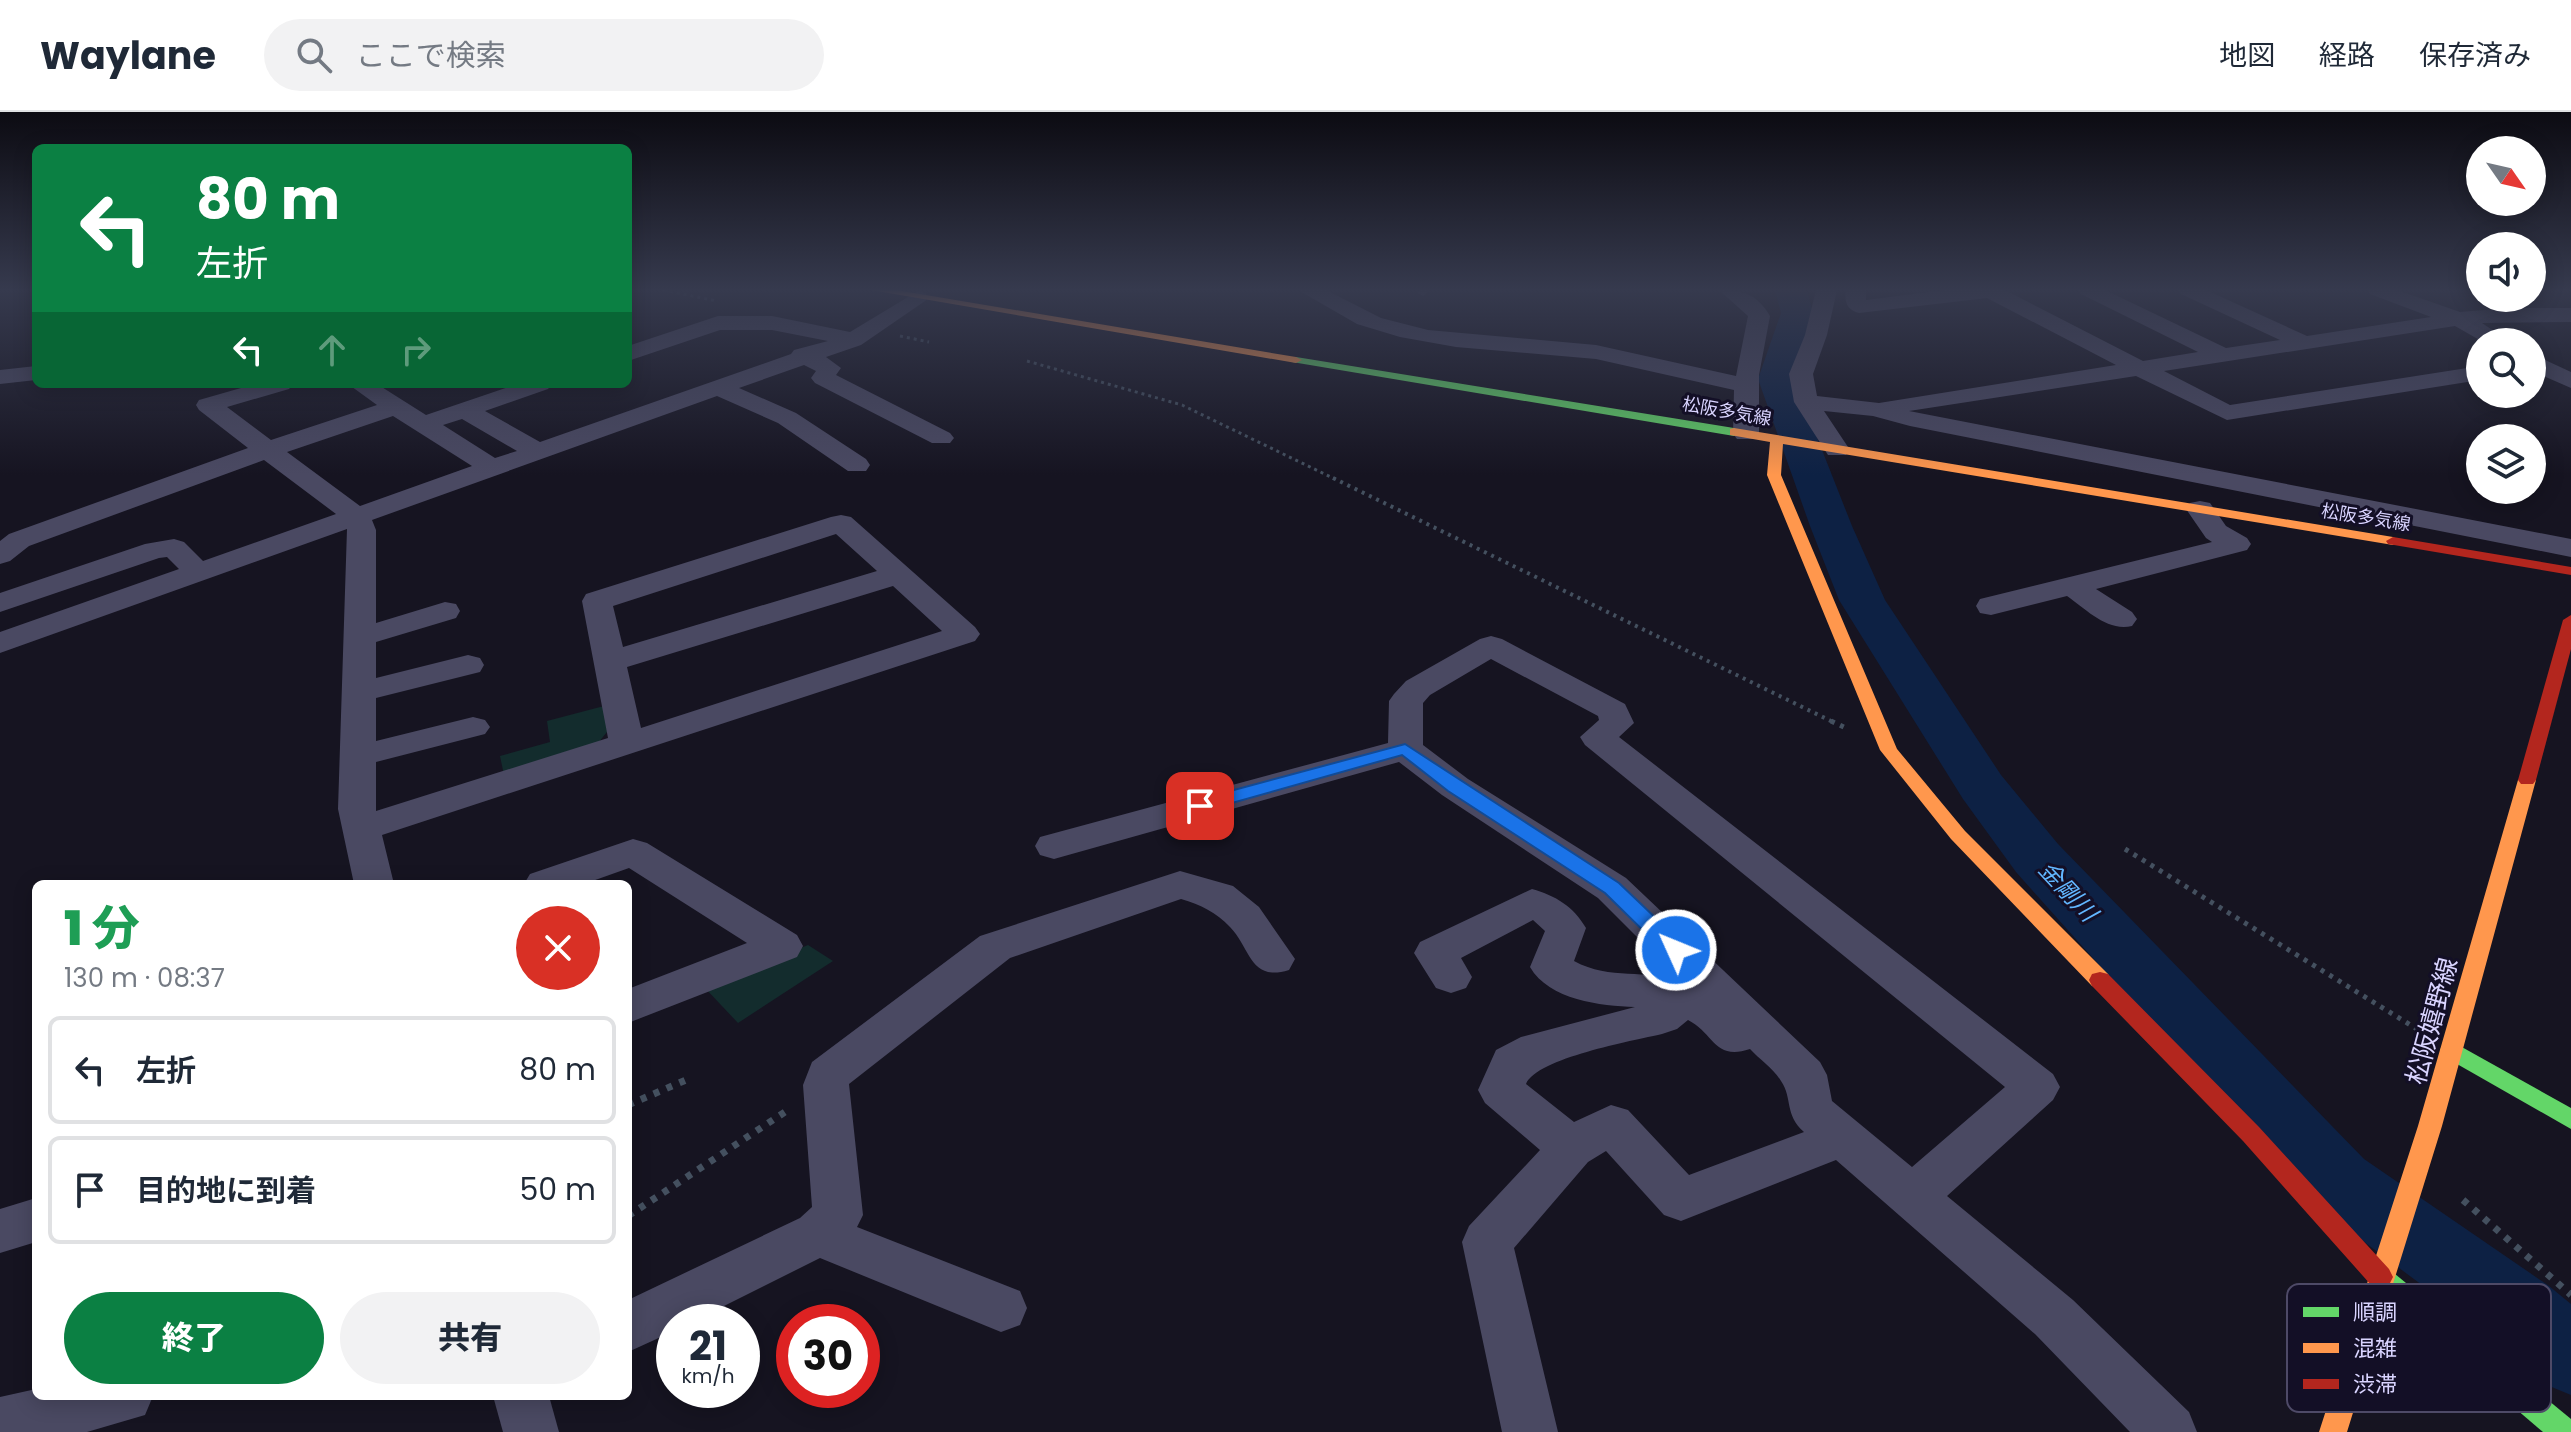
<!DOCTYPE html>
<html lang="ja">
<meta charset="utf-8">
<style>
:root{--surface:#fff;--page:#f2f2f3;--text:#1f2937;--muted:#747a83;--line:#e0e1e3;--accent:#0b8043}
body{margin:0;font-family:Poppins,"Noto Sans JP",sans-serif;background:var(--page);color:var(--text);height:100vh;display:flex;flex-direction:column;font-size:30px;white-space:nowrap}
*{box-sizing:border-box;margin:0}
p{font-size:26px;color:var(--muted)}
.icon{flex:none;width:44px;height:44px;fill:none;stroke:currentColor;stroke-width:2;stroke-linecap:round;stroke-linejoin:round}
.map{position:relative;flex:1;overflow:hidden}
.drawer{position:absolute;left:32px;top:768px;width:600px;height:520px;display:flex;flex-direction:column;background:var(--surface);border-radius:12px;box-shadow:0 4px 20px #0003}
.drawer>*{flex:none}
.guide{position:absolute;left:32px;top:32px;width:600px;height:244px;border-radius:12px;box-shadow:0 4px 20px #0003;background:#0b8043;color:#fff;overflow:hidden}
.needle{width:52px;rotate:124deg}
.controls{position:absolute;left:2466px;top:24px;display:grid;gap:16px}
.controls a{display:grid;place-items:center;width:80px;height:80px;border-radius:50%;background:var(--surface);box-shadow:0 4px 20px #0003;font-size:40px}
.speed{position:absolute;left:656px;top:1192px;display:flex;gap:16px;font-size:40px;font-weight:700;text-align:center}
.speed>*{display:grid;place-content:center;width:104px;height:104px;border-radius:50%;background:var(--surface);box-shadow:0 4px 20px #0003;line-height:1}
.speed small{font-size:20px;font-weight:400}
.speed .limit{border:12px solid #d22;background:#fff;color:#111}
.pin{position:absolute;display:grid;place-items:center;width:68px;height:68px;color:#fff;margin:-34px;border-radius:16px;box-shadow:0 4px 12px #0006}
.me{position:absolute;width:88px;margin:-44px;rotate:314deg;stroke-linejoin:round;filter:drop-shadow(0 0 6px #0008)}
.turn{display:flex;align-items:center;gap:28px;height:168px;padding:0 32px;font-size:36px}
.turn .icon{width:104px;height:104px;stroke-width:2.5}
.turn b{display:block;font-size:56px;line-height:68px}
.lanes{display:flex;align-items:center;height:76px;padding:0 32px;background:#0003;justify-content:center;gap:40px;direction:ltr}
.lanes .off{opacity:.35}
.round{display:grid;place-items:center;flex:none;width:84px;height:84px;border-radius:42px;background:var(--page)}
.summary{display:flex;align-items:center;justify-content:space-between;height:136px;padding:0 32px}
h1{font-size:48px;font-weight:800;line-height:60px;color:#1e9e55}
.primary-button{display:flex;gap:16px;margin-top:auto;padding:16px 32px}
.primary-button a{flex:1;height:92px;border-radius:48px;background:var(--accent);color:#fff;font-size:32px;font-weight:800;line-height:92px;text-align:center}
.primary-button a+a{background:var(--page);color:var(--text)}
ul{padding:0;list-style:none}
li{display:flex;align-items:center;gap:24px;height:108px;margin:0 16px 12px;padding:0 16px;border:4px solid var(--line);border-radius:12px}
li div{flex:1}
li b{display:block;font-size:30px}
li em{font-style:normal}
header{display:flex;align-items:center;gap:48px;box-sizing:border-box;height:112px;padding:0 40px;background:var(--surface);border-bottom:2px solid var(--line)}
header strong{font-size:38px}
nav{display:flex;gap:44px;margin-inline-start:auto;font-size:28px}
.search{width:560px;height:72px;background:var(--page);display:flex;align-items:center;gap:20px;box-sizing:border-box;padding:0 28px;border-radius:44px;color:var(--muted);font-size:30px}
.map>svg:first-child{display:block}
.green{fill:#132c2d}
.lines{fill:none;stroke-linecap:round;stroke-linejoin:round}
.river{fill:#0d2144;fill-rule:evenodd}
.path-far3{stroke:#44505f;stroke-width:3;stroke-dasharray:3 4;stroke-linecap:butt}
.path-far2{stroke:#44505f;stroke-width:4;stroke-dasharray:3 5;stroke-linecap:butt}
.path-far1{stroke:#44505f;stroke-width:5;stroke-dasharray:4 6;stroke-linecap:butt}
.path{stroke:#44505f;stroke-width:7;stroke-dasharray:6 8;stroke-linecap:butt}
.lane{fill:#4a4962;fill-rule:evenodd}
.street{fill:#4a4962;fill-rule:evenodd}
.fast{fill:#63d668;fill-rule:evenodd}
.slow{fill:#ff974d;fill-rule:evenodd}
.jam{fill:#b3261e;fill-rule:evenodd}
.route{fill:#1a73e8;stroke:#114b97;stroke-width:2}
.labels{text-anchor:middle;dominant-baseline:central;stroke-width:6;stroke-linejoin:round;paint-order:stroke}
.far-street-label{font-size:18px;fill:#d9d4ff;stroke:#130f26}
.water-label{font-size:24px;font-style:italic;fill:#62b6ff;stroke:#130f26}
.near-street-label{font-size:26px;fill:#d9d4ff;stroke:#130f26}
.key{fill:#130f26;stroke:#4e4a67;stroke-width:2}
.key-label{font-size:22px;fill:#d9d4ff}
</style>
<header>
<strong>Waylane</strong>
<div class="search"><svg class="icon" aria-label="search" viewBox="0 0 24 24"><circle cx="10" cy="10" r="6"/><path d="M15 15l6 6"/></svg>ここで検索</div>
<nav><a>地図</a><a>経路</a><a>保存済み</a></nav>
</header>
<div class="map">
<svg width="2571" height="1320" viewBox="0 0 2571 1320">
<rect width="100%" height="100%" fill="#161421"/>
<g class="green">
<path d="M604,594L611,615L594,636L504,663L500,644L550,630L547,609Z"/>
<path d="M808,833L833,849L738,911L705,876Z"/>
</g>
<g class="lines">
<path class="river" d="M1775,178H1807L1813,201L1794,267L1852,414L1885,488L2001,663L2058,732L2364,1047L2549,1174L2571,1192V1283L2542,1271L2493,1226L2312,1091L2016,760L1963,687L1839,488L1810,414L1758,267L1781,201Z"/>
<g class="path-far3">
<path d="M663,178L717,189"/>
<path d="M900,224L929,230"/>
<path d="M1027,249L1182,293L1337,368"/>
</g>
<path class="path-far2" d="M1333,366L1835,611"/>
<g class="path-far1">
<path d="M1831,609L1846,616"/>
<path d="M2125,737L2417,917"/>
</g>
<g class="path">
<path d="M628,993L686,968"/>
<path d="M2463,1088L2571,1183"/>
<path d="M628,1104L791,996"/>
</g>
<path class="lane" d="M1420,178H1430L1423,184L1418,181Z"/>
<g class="street">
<path d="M1298,178H1326L1381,206L1428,218L1596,233L1736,264L1748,204L1719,178C1743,178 1757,182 1770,204L1759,263V322L1755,327H1737L1733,322L1734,278L1596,247L1456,235L1400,225L1357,212Z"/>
<path d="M1816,178H1837L1827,223L1813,262L1817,284L1879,291L2116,253L1987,186L1859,201C1847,198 1844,190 1846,178H1866V188L1945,178H2005L2143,249L2198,240L2081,182L2078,178H2105L2226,236L2280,228L2181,182L2178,178H2206L2307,224L2431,205L2370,182L2367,178H2397L2460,200L2508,196H2571V210L2482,211L2510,230H2483L2455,214L2164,259L2230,293L2480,254V268L2227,308L2136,264L1909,299L2571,427V445L1910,314L1873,304L1824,299L1850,338L1846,343H1828L1794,290L1789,262L1805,223Z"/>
<path d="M918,179L925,181L929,185L925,189L861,233L826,245L841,256L836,263L950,321L954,326L950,331H932L815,271L811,266L816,259L804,253L739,276L796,301L866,347L870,353L866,359H848L778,311L717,284L372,408L376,418V511L445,490L456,492L460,499L456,506L376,530V566L468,543L480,546L484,553L480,560L376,586V629L473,605L485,608L490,615L485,622L376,650V699L608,626L582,489L586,482L831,405L841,403L851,405L975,515L980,522L975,529L382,723L394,772H354L338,697L347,417L0,541V520L179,457L167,445L159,446L0,500V481L145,432L174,427L184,430L203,449L336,402L264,348L29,434L10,449L0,452V429L9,422L248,336L199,298L196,293L199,288L255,272H293L289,277L227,295L271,328L377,293L348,272H377L426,303L517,272H552L548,277L485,299L540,330L791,242L794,238L828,229L772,218H720L628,249V234L718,204H772L850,220ZM393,304L472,354L360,394L287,340ZM462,307L517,339L495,346L443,313ZM836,422L877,459L623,535L613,494ZM893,474L942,519L641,616L627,555Z"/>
<path d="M2532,246L2543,247L2571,260V276L2532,259Z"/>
<path d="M36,254V268L0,272V258Z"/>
<path d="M2200,389L2210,391L2226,414L2247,426L2251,432L2247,438L2096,477L2132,500L2137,507L2132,514C2107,520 2086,497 2067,484L1991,503L1980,501L1976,494L1980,487L2212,430L2206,426L2186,397L2190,391Z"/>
<path d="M1491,524L1502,527L1625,592L1634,611L1619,625L2053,962L2060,975L2053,988L1947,1084L2073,1188L2189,1300L2197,1320H2130L2035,1222L1836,1048L1681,1109L1664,1103L1606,1039L1588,1050L1514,1136L1558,1320H1502L1462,1130L1469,1114L1540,1038L1485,991L1478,978L1496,938L1521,925L1635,895C1601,894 1549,888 1530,855L1545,819L1533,808L1461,846L1472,865L1466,876L1451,881L1436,876L1414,841L1420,830L1532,777C1556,784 1573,794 1586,816L1574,849C1611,869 1645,856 1682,870L1598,786L1442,683L1399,650L1054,747L1040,743L1035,734L1040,725L1388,631L1389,589L1394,582L1406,569L1480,527ZM1491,547L1598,604L1599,608L1580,625L1585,633L2005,975L1912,1055L1832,989L1827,963L1820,950L1626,766L1468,667L1423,633V591L1430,583ZM1688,908C1714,921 1714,949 1750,937C1759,947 1774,957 1781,969C1793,987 1784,1002 1804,1020L1689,1063L1628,998L1611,993L1574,1010L1526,972C1537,946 1632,929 1662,922L1677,917Z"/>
<path d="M633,727L647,731L797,823L803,834L797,845L628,911V877L747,831L629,756L584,772H524L530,762Z"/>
<path d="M1180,759L1233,774L1259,795L1295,847L1289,858C1250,870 1251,837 1230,815C1216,800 1201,793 1181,787L1010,846L849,972L863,1103L857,1115L1020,1179L1027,1196L1020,1213L1001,1220L820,1146L692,1210H674V1219L628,1240V1188L800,1106L812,1095L803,973L812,950L980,824Z"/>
<path d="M36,1086V1130L0,1141V1097Z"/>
<path d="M36,1277V1284H153L145,1303L87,1320H0V1285Z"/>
<path d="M493,1284H549L559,1320H503Z"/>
</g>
<g class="fast">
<path d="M1296,245L1734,316L1740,320L1734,324L1292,250L1290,248Z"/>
<path d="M2451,929L2571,996V1017L2443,944L2440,938L2443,932Z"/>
<path d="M2380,1153L2389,1157L2571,1307V1320H2543L2371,1173L2367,1165L2371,1157Z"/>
</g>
<g class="slow">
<path d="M871,178H896L1296,245L1302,248L1296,251Z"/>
<path d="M1734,316L2393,425L2400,429L2393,433L1783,332L1781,363L1897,637L1965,719L2108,862L2111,868L2108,874L2100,876L2092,874L1951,727L1880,638L1767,363L1770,330L1730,323V317Z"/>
<path d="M2527,662L2536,668L2442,1014L2347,1320H2319L2418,1014L2518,668Z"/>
</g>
<g class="jam">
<path d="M2393,425L2571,455V463L2388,432L2386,429Z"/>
<path d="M2571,503V537L2536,668L2533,672H2521L2518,668L2563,508Z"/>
<path d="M2100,860L2108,862L2259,1015L2389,1157L2393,1165L2389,1173L2380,1177L2371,1173L2243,1029L2092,874L2089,868L2092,862Z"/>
</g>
</g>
<linearGradient id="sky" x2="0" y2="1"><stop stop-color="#0c0b12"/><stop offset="0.49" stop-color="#363a4e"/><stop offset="1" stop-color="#363a4e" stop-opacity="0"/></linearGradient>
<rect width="2571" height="363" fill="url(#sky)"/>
<path class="route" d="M1405,632L1619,771L1684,833L1687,838L1684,844H1669L1605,781L1448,679L1402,643L1200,700L1191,694L1193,689Z"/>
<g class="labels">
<g class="far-street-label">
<text transform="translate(1727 299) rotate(10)">松阪多気線</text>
<text transform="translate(2366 405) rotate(9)">松阪多気線</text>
</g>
<g class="water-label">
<text transform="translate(2068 779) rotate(47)">金剛川</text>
</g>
<g class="near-street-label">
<text transform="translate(2432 909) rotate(-75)">松阪嬉野線</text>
</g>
</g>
<rect x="2287" y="1172" width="264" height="128" rx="12" class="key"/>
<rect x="2303" y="1195" width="36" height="10" fill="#63d668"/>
<rect x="2303" y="1231" width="36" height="10" fill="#ff974d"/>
<rect x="2303" y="1267" width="36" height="10" fill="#b3261e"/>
<g class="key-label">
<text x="2353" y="1208">順調</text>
<text x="2353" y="1244">混雑</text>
<text x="2353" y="1280">渋滞</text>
</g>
</svg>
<div class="controls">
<a><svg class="needle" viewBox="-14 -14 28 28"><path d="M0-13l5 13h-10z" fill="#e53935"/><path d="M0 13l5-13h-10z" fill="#747a83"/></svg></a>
<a><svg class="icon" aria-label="sound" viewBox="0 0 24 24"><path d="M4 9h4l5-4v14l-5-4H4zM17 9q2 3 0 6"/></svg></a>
<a><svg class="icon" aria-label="search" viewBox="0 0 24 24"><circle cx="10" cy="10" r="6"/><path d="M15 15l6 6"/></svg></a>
<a><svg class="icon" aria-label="layers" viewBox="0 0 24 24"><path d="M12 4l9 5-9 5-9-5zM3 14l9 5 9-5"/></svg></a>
</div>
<div class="speed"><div>21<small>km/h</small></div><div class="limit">30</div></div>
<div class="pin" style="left:1200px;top:694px;background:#d93025"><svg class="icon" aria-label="arrive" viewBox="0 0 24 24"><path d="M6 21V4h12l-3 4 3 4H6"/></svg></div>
<svg class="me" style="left:1676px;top:838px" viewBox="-20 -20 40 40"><circle r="17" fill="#1a73e8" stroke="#fff" stroke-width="3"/><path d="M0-11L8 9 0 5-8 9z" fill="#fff"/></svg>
<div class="guide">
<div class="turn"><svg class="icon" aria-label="left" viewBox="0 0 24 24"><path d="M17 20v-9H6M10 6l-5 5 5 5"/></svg><div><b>80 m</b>左折</div></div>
<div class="lanes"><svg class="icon" aria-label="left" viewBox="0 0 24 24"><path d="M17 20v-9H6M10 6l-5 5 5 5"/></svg><svg class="icon off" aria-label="ahead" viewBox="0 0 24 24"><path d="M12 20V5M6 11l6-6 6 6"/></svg><svg class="icon off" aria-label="right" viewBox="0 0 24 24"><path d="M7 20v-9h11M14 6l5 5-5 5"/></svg></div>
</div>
<section class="drawer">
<div class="summary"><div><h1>1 分</h1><p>130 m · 08:37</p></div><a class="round" style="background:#d93025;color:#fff"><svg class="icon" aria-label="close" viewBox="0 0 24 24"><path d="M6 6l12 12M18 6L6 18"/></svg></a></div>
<ul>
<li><svg class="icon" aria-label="left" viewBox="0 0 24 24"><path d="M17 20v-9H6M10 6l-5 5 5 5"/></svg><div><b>左折</b></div><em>80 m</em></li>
<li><svg class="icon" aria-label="arrive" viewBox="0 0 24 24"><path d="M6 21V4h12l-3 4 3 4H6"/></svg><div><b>目的地に到着</b></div><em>50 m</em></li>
</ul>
<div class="primary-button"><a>終了</a><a>共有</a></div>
</section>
</div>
